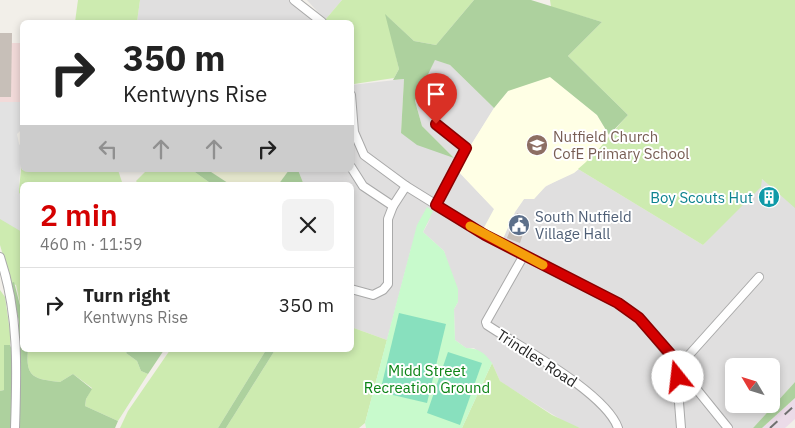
<!DOCTYPE html>
<meta charset="utf-8">
<style>
:root{--surface:#fff;--page:#f2f2f2;--text:#222;--muted:#767676;--line:#e0e0e0;--accent:#d40000}
body{margin:0;font-family:"IBM Plex Sans",sans-serif;background:var(--page);color:var(--text);height:100vh;display:flex;flex-direction:column;font-size:19px;white-space:nowrap}
*{box-sizing:border-box;margin:0}
p{font-size:16px;color:var(--muted)}
.icon{flex:none;width:28px;height:28px;fill:none;stroke:currentColor;stroke-width:2;stroke-linecap:round;stroke-linejoin:round}
.map{position:relative;flex:1;overflow:hidden}
.details{position:absolute;left:20px;top:182px;width:334px;height:170px;display:flex;flex-direction:column;background:var(--surface);border-radius:8px;box-shadow:0 2px 8px #0003}
.details>*{flex:none}
.hud{position:absolute;left:20px;top:20px;width:334px;height:152px;border-radius:8px;box-shadow:0 2px 8px #0003;background:#fff;color:var(--text);overflow:hidden}
.needle{width:32px;rotate:308deg}
.controls{position:absolute;left:725px;top:358px;display:grid;gap:10px}
.controls a{display:grid;place-items:center;width:55px;height:55px;border-radius:8px;background:var(--surface);box-shadow:0 2px 8px #0003;font-size:25px}
.pin{position:absolute;display:grid;place-items:center;width:42px;height:42px;color:#fff;margin:-51px -21px;border-radius:50% 50% 50% 0;rotate:-45deg;box-shadow:0 0 5px #0007}
.pin .icon{rotate:45deg}
.me{position:absolute;width:55px;margin:-28px;rotate:344deg;stroke-linejoin:round;filter:drop-shadow(0 0 4px #0008)}
.turn{display:flex;align-items:center;gap:18px;height:105px;padding:0 20px;font-size:22px}
.turn .icon{width:65px;height:65px;stroke-width:2.5}
.turn b{display:block;font-size:35px;line-height:42px}
.lanes{display:flex;align-items:center;height:48px;padding:0 20px;background:#0003;justify-content:center;gap:25px;direction:ltr}
.lanes .off{opacity:.35}
.round{display:grid;place-items:center;flex:none;width:52px;height:52px;border-radius:8px;background:var(--page)}
.overview{display:flex;align-items:center;justify-content:space-between;height:85px;padding:0 20px}
h1{font-size:30px;font-weight:600;line-height:38px;color:var(--accent)}
ul{padding:0;list-style:none}
li{display:flex;align-items:center;gap:15px;height:75px;padding:0 20px;border-top:1px solid var(--line)}
li div{flex:1}
li b{display:block;font-size:19px}
li em{font-style:normal}
.map>svg:first-child{display:block}
.residential{fill:#e0dfdf;fill-rule:evenodd}
.commercial{fill:#f2dad9}
.industrial{fill:#ebdbe8}
.education{fill:#ffffe5}
.farmland{fill:#eef0d5}
.grass{fill:#cdebb0}
.forest{fill:#add19e}
.park{fill:#c8facc}
.pitch{fill:#88e0be}
.parking{fill:#e2e2e2}
.building{fill:#c7bfb8}
.lines{fill:none;stroke-linecap:round;stroke-linejoin:round}
.minor-casing{stroke:#a9a9a9;stroke-width:10}
.minor{stroke:#fff;stroke-width:8}
.rail{stroke:#707070;stroke-width:2;stroke-dasharray:10 10;stroke-linecap:butt}
.route-casing{stroke:#8a0000;stroke-width:12}
.route{stroke:#d40000;stroke-width:9}
.slow{stroke:#f59e0b;stroke-width:9}
.labels{text-anchor:middle;dominant-baseline:central;stroke-width:4;stroke-linejoin:round;paint-order:stroke}
.education-label{font-size:15px;fill:#785e54;stroke:#fff;text-anchor:start}
.culture-label{font-size:15px;fill:#0d838f;stroke:#fff;text-anchor:end}
.service-label{font-size:15px;fill:#4e5e75;stroke:#fff;text-anchor:start}
.street-label{font-size:15px;fill:#222;stroke:#fff}
.park-label{font-size:15px;fill:#0c8416;stroke:#fff}
</style>
<div class="map">
<svg width="795" height="428" viewBox="0 0 795 428">
<rect width="100%" height="100%" fill="#f2efe9"/>
<g class="residential">
<path d="M140,0H294L322,22H137Z"/>
<path d="M307,0H342L325,20Z"/>
<path d="M435,59L450,65L494,108L456,169L494,209L501,243L515,212L524,199H534L543,188L578,169L703,245L762,179L795,207V382L753,428H580L568,424L510,388L500,381L492,363L474,348H466L455,340L454,309L458,302L444,251L423,232L432,216L411,249L387,340L351,327V185H304L298,170H351V85L404,79L401,133L453,157L422,126L415,101ZM734,366H771V404H734Z"/>
</g>
<path class="commercial" d="M0,33H12V43H22V102H0Z"/>
<path class="industrial" d="M795,398V419L785,428H762Z"/>
<path class="education" d="M532,62L597,115L609,135L596,155L574,173L546,186L534,199H524L515,212L501,243L481,233L494,209L456,169L494,108Z"/>
<path class="farmland" d="M208,170H289L278,185H231Z"/>
<g class="grass">
<path d="M78,0H140L137,22H75Z"/>
<path d="M342,0H474L436,45L414,41L387,16L399,69L394,78L354,84L351,70V22H326L325,20Z"/>
<path d="M550,0H795V208L762,179L761,187L703,245L578,169C598,153 611,133 628,115L568,56L602,22L551,7Z"/>
<path d="M22,161V170H118L123,185H22V203L18,198Z"/>
<path d="M147,170H192L213,185H139L136,181Z"/>
<path d="M0,215L22,224V279L20,280L22,285V313L16,285L11,283L0,245Z"/>
<path d="M0,290L5,297L11,339L10,345H4V390L0,391Z"/>
<path d="M351,327L387,340L365,423L359,428H226L275,350H351Z"/>
<path d="M28,350H128L126,353L137,361L141,371L148,374L118,421L85,406L86,399L92,388L73,374L60,382C35,379 25,378 28,350Z"/>
<path d="M170,350H266L218,428H120L128,411Z"/>
<path d="M492,363L500,381L552,415L580,428H462Z"/>
</g>
<g class="forest">
<path d="M474,0H531L602,22L568,56L628,115L609,135L597,115L550,77L508,91L494,108L450,65L435,60L415,101L422,126L454,158L417,145L401,133L404,79L393,80L399,69L385,14L414,41L436,45Z"/>
<path d="M192,170H208L231,185H213Z"/>
<path d="M289,170H298L304,185H278Z"/>
<path d="M14,282L22,313V350H28C25,378 35,379 60,382L73,374L92,389L86,399L85,406L118,421L115,428H0V391L4,390V345H10L20,372L19,322L11,283Z"/>
<path d="M128,350H164L148,374L141,371L137,361L126,353Z"/>
<path d="M266,350H275L226,428H218Z"/>
<path d="M795,382V398L762,428H753Z"/>
</g>
<path class="park" d="M427,207L433,211L423,232L444,251L458,289V302L454,309L455,340L466,348C478,348 485,353 492,363L462,428H366L365,423L417,225Z"/>
<g class="pitch">
<path d="M399,313L446,324L427,403L380,392Z"/>
<path d="M448,352L482,363L460,425L427,413Z"/>
</g>
<path class="parking" d="M0,102H22V129L17,134L19,144L22,148L19,185V193L22,195V232L0,219Z"/>
<g class="building">
<path d="M0,33H12L11,97H0Z"/>
<path d="M769,189L777,196L770,205L761,198Z"/>
<path d="M517,213L528,218L520,243L507,238Z"/>
</g>
<g class="lines">
<g class="minor-casing">
<g id="minor">
<path d="M294,0L322,22"/>
<path d="M351,95L354,132L364,155L406,186L485,235L617,303L639,318L728,428"/>
<path d="M435,125L466,148L436,205"/>
<path d="M351,167L363,186L393,206"/>
<path d="M524,255L486,322L487,325C520,347 606,393 618,428"/>
<path d="M0,257C19,313 17,370 15,428"/>
<path d="M351,289L373,295L383,290L388,284V219L393,206L406,186"/>
<path d="M681,428L677,377L680,365L759,277"/>
</g>
</g>
<use href="#minor" class="minor"/>
<path class="rail" d="M770,428L795,405"/>
</g>
<g class="lines">
<g class="route-casing">
<path id="route" d="M436,124L466,148L436,205L485,235L618,303L639,318L680,365L678,377"/>
</g>
<use href="#route" class="route"/>
<path class="slow" d="M470,226L543,265"/>
</g>
<defs>
<g id="school-disc" transform="scale(1.125)"><circle r="9.5" fill="#8d6e63" stroke="#fff"/><path d="M0-5L7-2L0 1L-7-2ZM-4 1L0 2.5L4 1V4Q0 6-4 4Z" fill="#fff"/></g>
<g id="building-disc" transform="scale(1.125)"><circle r="9.5" fill="#0f9aa8" stroke="#fff"/><path d="M-4-6H4V6H1V3H-1V6H-4ZM-2.5-4.3h1.7v1.8h-1.7ZM.8-4.3h1.7v1.8H.8ZM-2.5-1h1.7V.8h-1.7ZM.8-1h1.7V.8H.8Z" fill="#fff"/></g>
<g id="civic-disc" transform="scale(1.125)"><circle r="9.5" fill="#5c6f8a" stroke="#fff"/><path d="M-.6-6.5H3V-4.5H.6V-3L4-1V1h2V6H-6V1h2V-1L-.6-3ZM-1.2 2.5V6h2.4V2.5Z" fill="#fff"/></g>
</defs>
<g fill-rule="evenodd">
<use href="#school-disc" x="537" y="145"/>
<use href="#building-disc" x="769" y="197"/>
<use href="#civic-disc" x="519" y="225"/>
</g>
<g class="labels">
<g class="education-label">
<text x="553" y="136">Nutfield Church<tspan x="553" dy="17">CofE Primary School</tspan></text>
</g>
<g class="culture-label">
<text x="753" y="197">Boy Scouts Hut</text>
</g>
<g class="service-label">
<text x="535" y="216">South Nutfield<tspan x="535" dy="17">Village Hall</tspan></text>
</g>
<g class="street-label">
<text transform="translate(537 358) rotate(33)">Trindles Road</text>
</g>
<g class="park-label">
<text x="427" y="370">Midd Street<tspan x="427" dy="17">Recreation Ground</tspan></text>
</g>
</g>
</svg>
<div class="controls">
<a><svg class="needle" viewBox="-14 -14 28 28"><path d="M0-13l5 13h-10z" fill="#e53935"/><path d="M0 13l5-13h-10z" fill="#767676"/></svg></a>
</div>
<div class="pin" style="left:436px;top:124px;background:#d93025"><svg class="icon" aria-label="arrive" viewBox="0 0 24 24"><path d="M6 21V4h12l-3 4 3 4H6"/></svg></div>
<svg class="me" style="left:678px;top:377px" viewBox="-20 -20 40 40"><circle r="19" fill="#fff"/><path d="M0-13L10 11 0 6-10 11z" fill="#d40000"/></svg>
<div class="hud">
<div class="turn"><svg class="icon" aria-label="right" viewBox="0 0 24 24"><path d="M7 20v-9h11M14 6l5 5-5 5"/></svg><div><b>350 m</b>Kentwyns Rise</div></div>
<div class="lanes"><svg class="icon off" aria-label="left" viewBox="0 0 24 24"><path d="M17 20v-9H6M10 6l-5 5 5 5"/></svg><svg class="icon off" aria-label="ahead" viewBox="0 0 24 24"><path d="M12 20V5M6 11l6-6 6 6"/></svg><svg class="icon off" aria-label="ahead" viewBox="0 0 24 24"><path d="M12 20V5M6 11l6-6 6 6"/></svg><svg class="icon" aria-label="right" viewBox="0 0 24 24"><path d="M7 20v-9h11M14 6l5 5-5 5"/></svg></div>
</div>
<section class="details">
<div class="overview"><div><h1>2 min</h1><p>460 m · 11:59</p></div><a class="round"><svg class="icon" aria-label="close" viewBox="0 0 24 24"><path d="M6 6l12 12M18 6L6 18"/></svg></a></div>
<ul>
<li><svg class="icon" aria-label="right" viewBox="0 0 24 24"><path d="M7 20v-9h11M14 6l5 5-5 5"/></svg><div><b>Turn right</b><p>Kentwyns Rise</p></div><em>350 m</em></li>
</ul>
</section>
</div>
